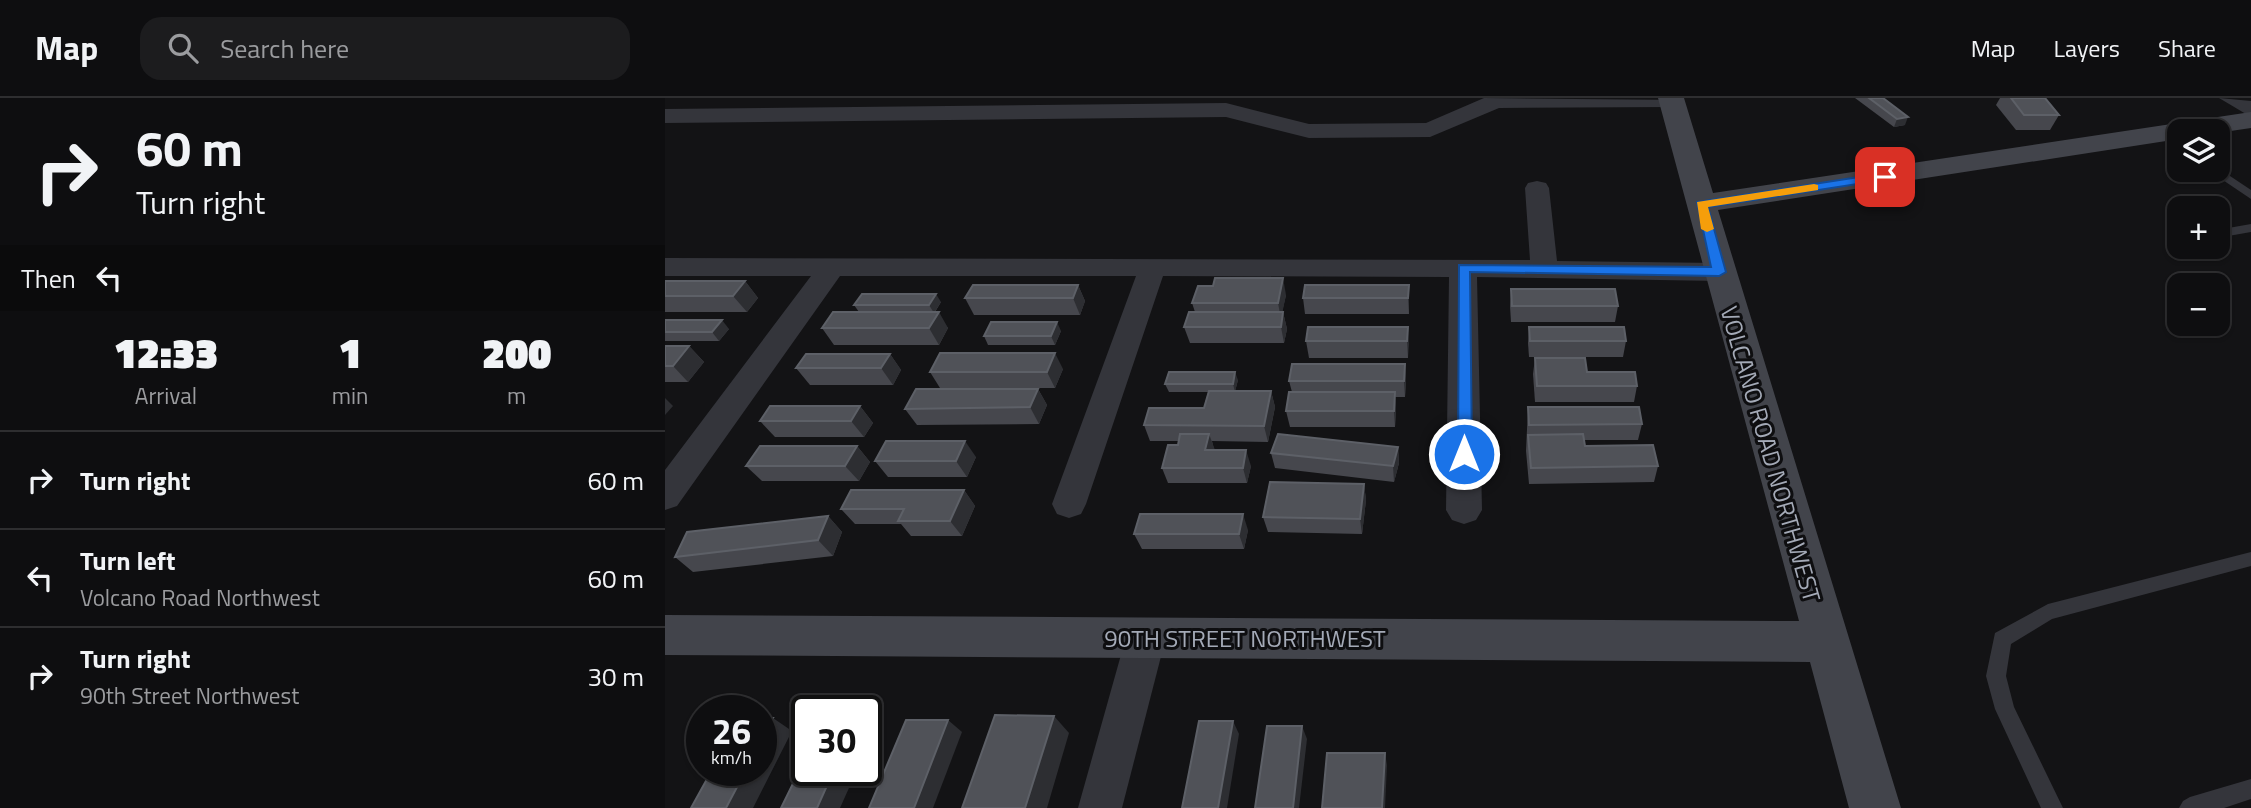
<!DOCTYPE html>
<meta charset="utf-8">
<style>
:root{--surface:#0e0e10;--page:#1c1c1e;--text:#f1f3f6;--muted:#9b9c9f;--line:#2e2e30}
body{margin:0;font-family:"Titillium Web",sans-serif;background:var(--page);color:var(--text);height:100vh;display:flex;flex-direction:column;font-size:26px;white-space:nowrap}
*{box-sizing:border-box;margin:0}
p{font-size:23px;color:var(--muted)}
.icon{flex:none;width:38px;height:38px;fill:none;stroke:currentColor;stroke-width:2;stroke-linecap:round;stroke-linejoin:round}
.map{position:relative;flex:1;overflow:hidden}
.side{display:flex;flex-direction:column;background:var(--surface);width:665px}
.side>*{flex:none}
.banner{background:#0e0e10;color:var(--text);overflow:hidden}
.tools{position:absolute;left:1502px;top:21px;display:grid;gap:14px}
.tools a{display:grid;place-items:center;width:63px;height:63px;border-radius:14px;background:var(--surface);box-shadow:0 2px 5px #0004,0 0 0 2px var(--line);font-size:35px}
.speed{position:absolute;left:21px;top:597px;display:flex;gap:14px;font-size:35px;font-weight:700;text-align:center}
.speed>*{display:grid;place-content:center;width:91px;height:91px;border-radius:50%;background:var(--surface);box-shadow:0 2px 5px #0004,0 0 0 2px var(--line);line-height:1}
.speed small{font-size:18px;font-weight:400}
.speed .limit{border:4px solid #111;border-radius:10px;background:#fff;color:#111}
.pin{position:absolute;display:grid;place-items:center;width:60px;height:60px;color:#fff;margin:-30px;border-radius:14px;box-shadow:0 4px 10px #0006}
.me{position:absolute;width:77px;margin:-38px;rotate:0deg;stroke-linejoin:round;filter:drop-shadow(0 0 5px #0008)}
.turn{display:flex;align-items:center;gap:24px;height:147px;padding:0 21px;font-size:32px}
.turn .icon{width:91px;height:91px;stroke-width:2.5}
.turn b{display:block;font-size:49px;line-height:60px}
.then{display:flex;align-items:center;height:66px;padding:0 21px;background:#0003;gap:14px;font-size:26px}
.eta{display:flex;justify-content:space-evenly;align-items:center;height:119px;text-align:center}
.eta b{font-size:42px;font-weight:800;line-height:49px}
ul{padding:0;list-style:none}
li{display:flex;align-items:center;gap:21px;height:98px;padding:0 21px;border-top:2px solid var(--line)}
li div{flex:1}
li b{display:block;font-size:26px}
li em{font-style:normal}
header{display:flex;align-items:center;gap:42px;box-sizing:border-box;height:98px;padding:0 35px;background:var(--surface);border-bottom:2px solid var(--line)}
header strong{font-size:33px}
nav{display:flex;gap:38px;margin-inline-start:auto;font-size:24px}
.search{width:490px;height:63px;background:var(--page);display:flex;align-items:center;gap:18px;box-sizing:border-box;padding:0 24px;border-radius:21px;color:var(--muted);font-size:26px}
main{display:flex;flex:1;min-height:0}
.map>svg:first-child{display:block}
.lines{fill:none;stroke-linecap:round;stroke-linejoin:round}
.lane{fill:#34353b;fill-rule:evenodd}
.street{fill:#34353b;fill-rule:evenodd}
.secondary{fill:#42444b;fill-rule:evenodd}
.wall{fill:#46474d}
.shaded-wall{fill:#2d2e32}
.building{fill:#505258;stroke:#5d6067;stroke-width:2}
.route{fill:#1a73e8;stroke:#114b97;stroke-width:2}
.slow{fill:#f59e0b}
.labels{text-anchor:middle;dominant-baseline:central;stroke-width:6;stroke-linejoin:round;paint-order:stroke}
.street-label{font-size:24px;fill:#a4aab7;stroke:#0e0e10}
</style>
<header>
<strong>Map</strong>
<div class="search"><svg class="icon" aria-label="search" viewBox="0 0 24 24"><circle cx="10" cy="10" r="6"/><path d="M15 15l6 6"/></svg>Search here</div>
<nav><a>Map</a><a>Layers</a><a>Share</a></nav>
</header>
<main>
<section class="side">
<div class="banner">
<div class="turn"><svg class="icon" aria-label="right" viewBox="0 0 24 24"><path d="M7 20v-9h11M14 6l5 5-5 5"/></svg><div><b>60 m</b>Turn right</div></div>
<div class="then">Then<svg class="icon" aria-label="left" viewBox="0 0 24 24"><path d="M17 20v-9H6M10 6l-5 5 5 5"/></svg></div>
</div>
<div class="eta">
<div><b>12:33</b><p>Arrival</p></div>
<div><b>1</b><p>min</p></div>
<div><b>200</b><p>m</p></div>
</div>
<ul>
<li><svg class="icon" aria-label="right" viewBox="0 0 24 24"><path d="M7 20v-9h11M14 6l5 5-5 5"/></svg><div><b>Turn right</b></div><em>60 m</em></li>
<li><svg class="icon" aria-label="left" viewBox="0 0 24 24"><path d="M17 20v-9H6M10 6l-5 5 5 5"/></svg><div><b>Turn left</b><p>Volcano Road Northwest</p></div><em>60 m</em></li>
<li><svg class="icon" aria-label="right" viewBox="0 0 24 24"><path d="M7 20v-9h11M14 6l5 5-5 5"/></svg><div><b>Turn right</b><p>90th Street Northwest</p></div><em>30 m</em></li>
</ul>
</section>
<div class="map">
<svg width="1586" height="710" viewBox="0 0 1586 710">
<rect width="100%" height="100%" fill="#131315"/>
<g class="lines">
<g class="lane">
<path d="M1493,34H1501L1514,43V51L1493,38Z"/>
<path d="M1553,70L1586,92V101L1543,72Z"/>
<path d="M1586,126V134L1552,140V132Z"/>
<path d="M1586,454V468L1387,521L1346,546L1341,578L1349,609L1398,710H1376L1330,611L1321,578L1330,535L1383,506Z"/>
<path d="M1586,681V701L1559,710H1514L1518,703L1525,699Z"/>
</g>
<g class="street">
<path d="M819,0L1018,2L1007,9L834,10L765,39L644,40L561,19L0,25V11L561,5L644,26L761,25Z"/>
<path d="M1554,0L1586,3V19Z"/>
<path d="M872,83L881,85L884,90L892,163L1054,165L1064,168L1068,174L1064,180L1054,183L812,179L817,412L811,422L799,426L787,422L781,412L784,179L498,178L421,406L416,416L404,420L392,416L387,406L471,178H175L12,408L0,412V372L146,178H0V160L865,162L860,90L863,85Z"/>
<path d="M481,521L495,527L501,539L457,710H413L461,539L467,527Z"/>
</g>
<path class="secondary" d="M993,0H1019L1048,95L1586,14V30L1552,35L1514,33V41L1053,112L1236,710H1184L1145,564L0,557V517L1134,523Z"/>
</g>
<g class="wall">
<path d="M1190,0H1218L1240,27L1229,29Z"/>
<path d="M1335,0H1380L1394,17L1385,32H1351L1331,7Z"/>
<path d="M0,183H80L93,200L82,214H0Z"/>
<path d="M413,187L420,203L415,217H309L300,200Z"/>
<path d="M744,187V216H640L638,200Z"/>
<path d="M846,191L953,208L950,224H846L845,208Z"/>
<path d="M621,197L617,214H618L622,231L619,245H525L519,229L530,214L527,205Z"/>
<path d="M276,204L270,214L283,230L274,247H169L157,230L194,214L189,207Z"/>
<path d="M0,222L64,231L54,243H0Z"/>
<path d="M743,229V260H644L641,243Z"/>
<path d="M864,229L961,243L958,259H864L863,245Z"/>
<path d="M396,233L390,247H323L319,238Z"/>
<path d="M0,248H24L39,264L23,284H0Z"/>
<path d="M225,256L236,272L228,287H145L131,270Z"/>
<path d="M870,260L972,288L969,304H870L868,276Z"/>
<path d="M740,266L741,282L740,299H730L731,310L730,329H625L621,313L627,294L624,283Z"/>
<path d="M398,271L390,290H275L265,274Z"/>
<path d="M573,282L570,293H606L610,309L603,344L547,343L549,352L586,368L582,385H503L497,370L513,347L514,343H485L479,327L539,310L543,294H504L500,286Z"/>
<path d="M373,291L382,307L374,326L252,327L240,311Z"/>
<path d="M195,308L208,325L199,339H110L95,323Z"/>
<path d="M863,309L977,326L973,342H919L920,348L993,368L989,384L864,386L861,353Z"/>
<path d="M192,348L205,364L194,383H97L81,368Z"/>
<path d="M733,349L734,365L729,384L610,370L606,355Z"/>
<path d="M311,359L302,379H223L210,363Z"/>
<path d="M699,386L701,402L697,436L603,434L598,419Z"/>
<path d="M299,392L310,408L297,438H246L236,426H190L176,411Z"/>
<path d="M163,418L177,434L168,458L28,474L10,459Z"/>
<path d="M583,432L579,451H477L469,436Z"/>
</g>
<g class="shaded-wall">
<path d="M1243,19L1240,27L1229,29L1232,21Z"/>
<path d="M618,180L621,197L616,221L613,205Z"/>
<path d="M80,183L93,200L82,214L68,198Z"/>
<path d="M413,187L420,203L415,217L408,200Z"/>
<path d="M744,187V216L743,200Z"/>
<path d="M271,196L276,204L269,215L264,207Z"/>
<path d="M274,214L283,230L274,247L264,230Z"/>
<path d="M618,214L622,231L619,245L616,229Z"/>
<path d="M57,222L64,231L54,243L47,234Z"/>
<path d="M392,224L396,233L390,247L386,238Z"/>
<path d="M743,229L744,246L743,260L742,243Z"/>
<path d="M24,248L39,264L23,284L8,268Z"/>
<path d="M390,255L398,271L390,290L382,274Z"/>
<path d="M225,256L236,272L228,287L216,270Z"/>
<path d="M740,266L741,282L740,299L739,283Z"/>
<path d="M570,274L573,282L570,294L568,286Z"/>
<path d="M373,291L382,307L374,326L365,309Z"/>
<path d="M606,293L610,309L603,344L599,328Z"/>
<path d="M730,294L731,310L730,329L729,313Z"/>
<path d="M0,300L8,308L0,317Z"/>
<path d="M195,308L208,325L199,339L186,323Z"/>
<path d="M544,336L550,352H540Z"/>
<path d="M300,343L311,359L302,379L291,363Z"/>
<path d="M192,348L205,364L194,383L180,368Z"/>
<path d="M733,349L734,365L729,384L728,368Z"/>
<path d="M581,352L586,368L582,385L578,370Z"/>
<path d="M699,386L701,402L697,436L695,421Z"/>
<path d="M299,392L310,408L297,438L285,423Z"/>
<path d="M578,416L583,432L579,451L574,436Z"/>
<path d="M163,418L177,434L168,458L153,442Z"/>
<path d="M389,618L404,635L382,710H360Z"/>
<path d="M108,620L127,633L88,710H61L81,672H96V643Z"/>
<path d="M283,622L297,634L268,710H249Z"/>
<path d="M568,623L574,636L562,710H553Z"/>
<path d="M201,628L209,634L201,651Z"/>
<path d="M637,628L642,641L634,710H628Z"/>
<path d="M720,655L722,667L720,710H717Z"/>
<path d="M169,672H192L175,710H152Z"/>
</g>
<g class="building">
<path d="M1204,0H1218L1243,19L1232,21Z"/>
<path d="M1346,0H1380L1394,17H1359Z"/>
<path d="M550,180H618L613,205H527L533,188H548Z"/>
<path d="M0,183H80L68,198H0Z"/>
<path d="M308,187H413L408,200H300Z"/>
<path d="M640,187H744L743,200H638Z"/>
<path d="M846,191H950L953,208H847Z"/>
<path d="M197,196H271L264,207H189Z"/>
<path d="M168,214H274L264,230H157Z"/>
<path d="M524,214H618L616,229H519Z"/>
<path d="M0,222H57L47,234H0Z"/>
<path d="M326,224H392L386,238H319Z"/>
<path d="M643,229H743L742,243H641Z"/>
<path d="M864,229H959L961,243H865Z"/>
<path d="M0,248H24L8,268H0Z"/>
<path d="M275,255H390L382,274H265Z"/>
<path d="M141,256H225L216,270H131Z"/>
<path d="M870,260H920L922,274H970L972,288H872Z"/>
<path d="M627,266H740L739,283H624Z"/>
<path d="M504,274H570L568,286H500Z"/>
<path d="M251,291H373L365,309L240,311Z"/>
<path d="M544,293H606L599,328L479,327L484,310H539Z"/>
<path d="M624,294H730L729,313H621Z"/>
<path d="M105,308H195L186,323H95Z"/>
<path d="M863,309H974L977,326L864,327Z"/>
<path d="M515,336H544L540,352H581L578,370H497L503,347H513Z"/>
<path d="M613,336L733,349L728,368L606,355Z"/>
<path d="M918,336L920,348L988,347L993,368L866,370L863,337Z"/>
<path d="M221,343H300L291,363H210Z"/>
<path d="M95,348H192L180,368H81Z"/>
<path d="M605,384L699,386L695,421L598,419Z"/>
<path d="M186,392H299L285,423H233L239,411H176Z"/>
<path d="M475,416H578L574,436H469Z"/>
<path d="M163,418L153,442L10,459L22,434Z"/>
<path d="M330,617L389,618L360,710H297Z"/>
<path d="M96,620H108L96,643Z"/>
<path d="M241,622H283L249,710H204Z"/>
<path d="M534,623H568L553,710H517Z"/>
<path d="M602,628H637L628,710H590Z"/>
<path d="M662,655H720L717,710H657Z"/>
<path d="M142,657V672H169L152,710H116Z"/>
<path d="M47,672H81L61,710H26Z"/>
</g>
<path class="route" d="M1220,75L1225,76V81L1043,109L1061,174L1054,178L805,174L807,356L805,361H793L794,167L1046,169L1032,104Z"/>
<path class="slow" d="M1149,86L1153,87V92L1043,109L1049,131L1042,134L1036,131L1032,104Z"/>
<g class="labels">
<g class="street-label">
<text transform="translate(1106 356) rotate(74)">VOLCANO ROAD NORTHWEST</text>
<text x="580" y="540">90TH STREET NORTHWEST</text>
</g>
</g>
</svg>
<div class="tools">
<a><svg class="icon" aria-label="layers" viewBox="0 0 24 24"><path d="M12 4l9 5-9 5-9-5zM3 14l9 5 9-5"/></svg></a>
<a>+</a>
<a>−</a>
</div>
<div class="speed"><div>26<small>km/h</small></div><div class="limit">30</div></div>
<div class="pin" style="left:1220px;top:79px;background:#d93025"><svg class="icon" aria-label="arrive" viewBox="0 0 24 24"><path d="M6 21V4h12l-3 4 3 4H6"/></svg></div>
<svg class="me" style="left:799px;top:356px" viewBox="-20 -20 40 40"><circle r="17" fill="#1a73e8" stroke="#fff" stroke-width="3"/><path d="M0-11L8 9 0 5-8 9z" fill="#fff"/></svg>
</div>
</main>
